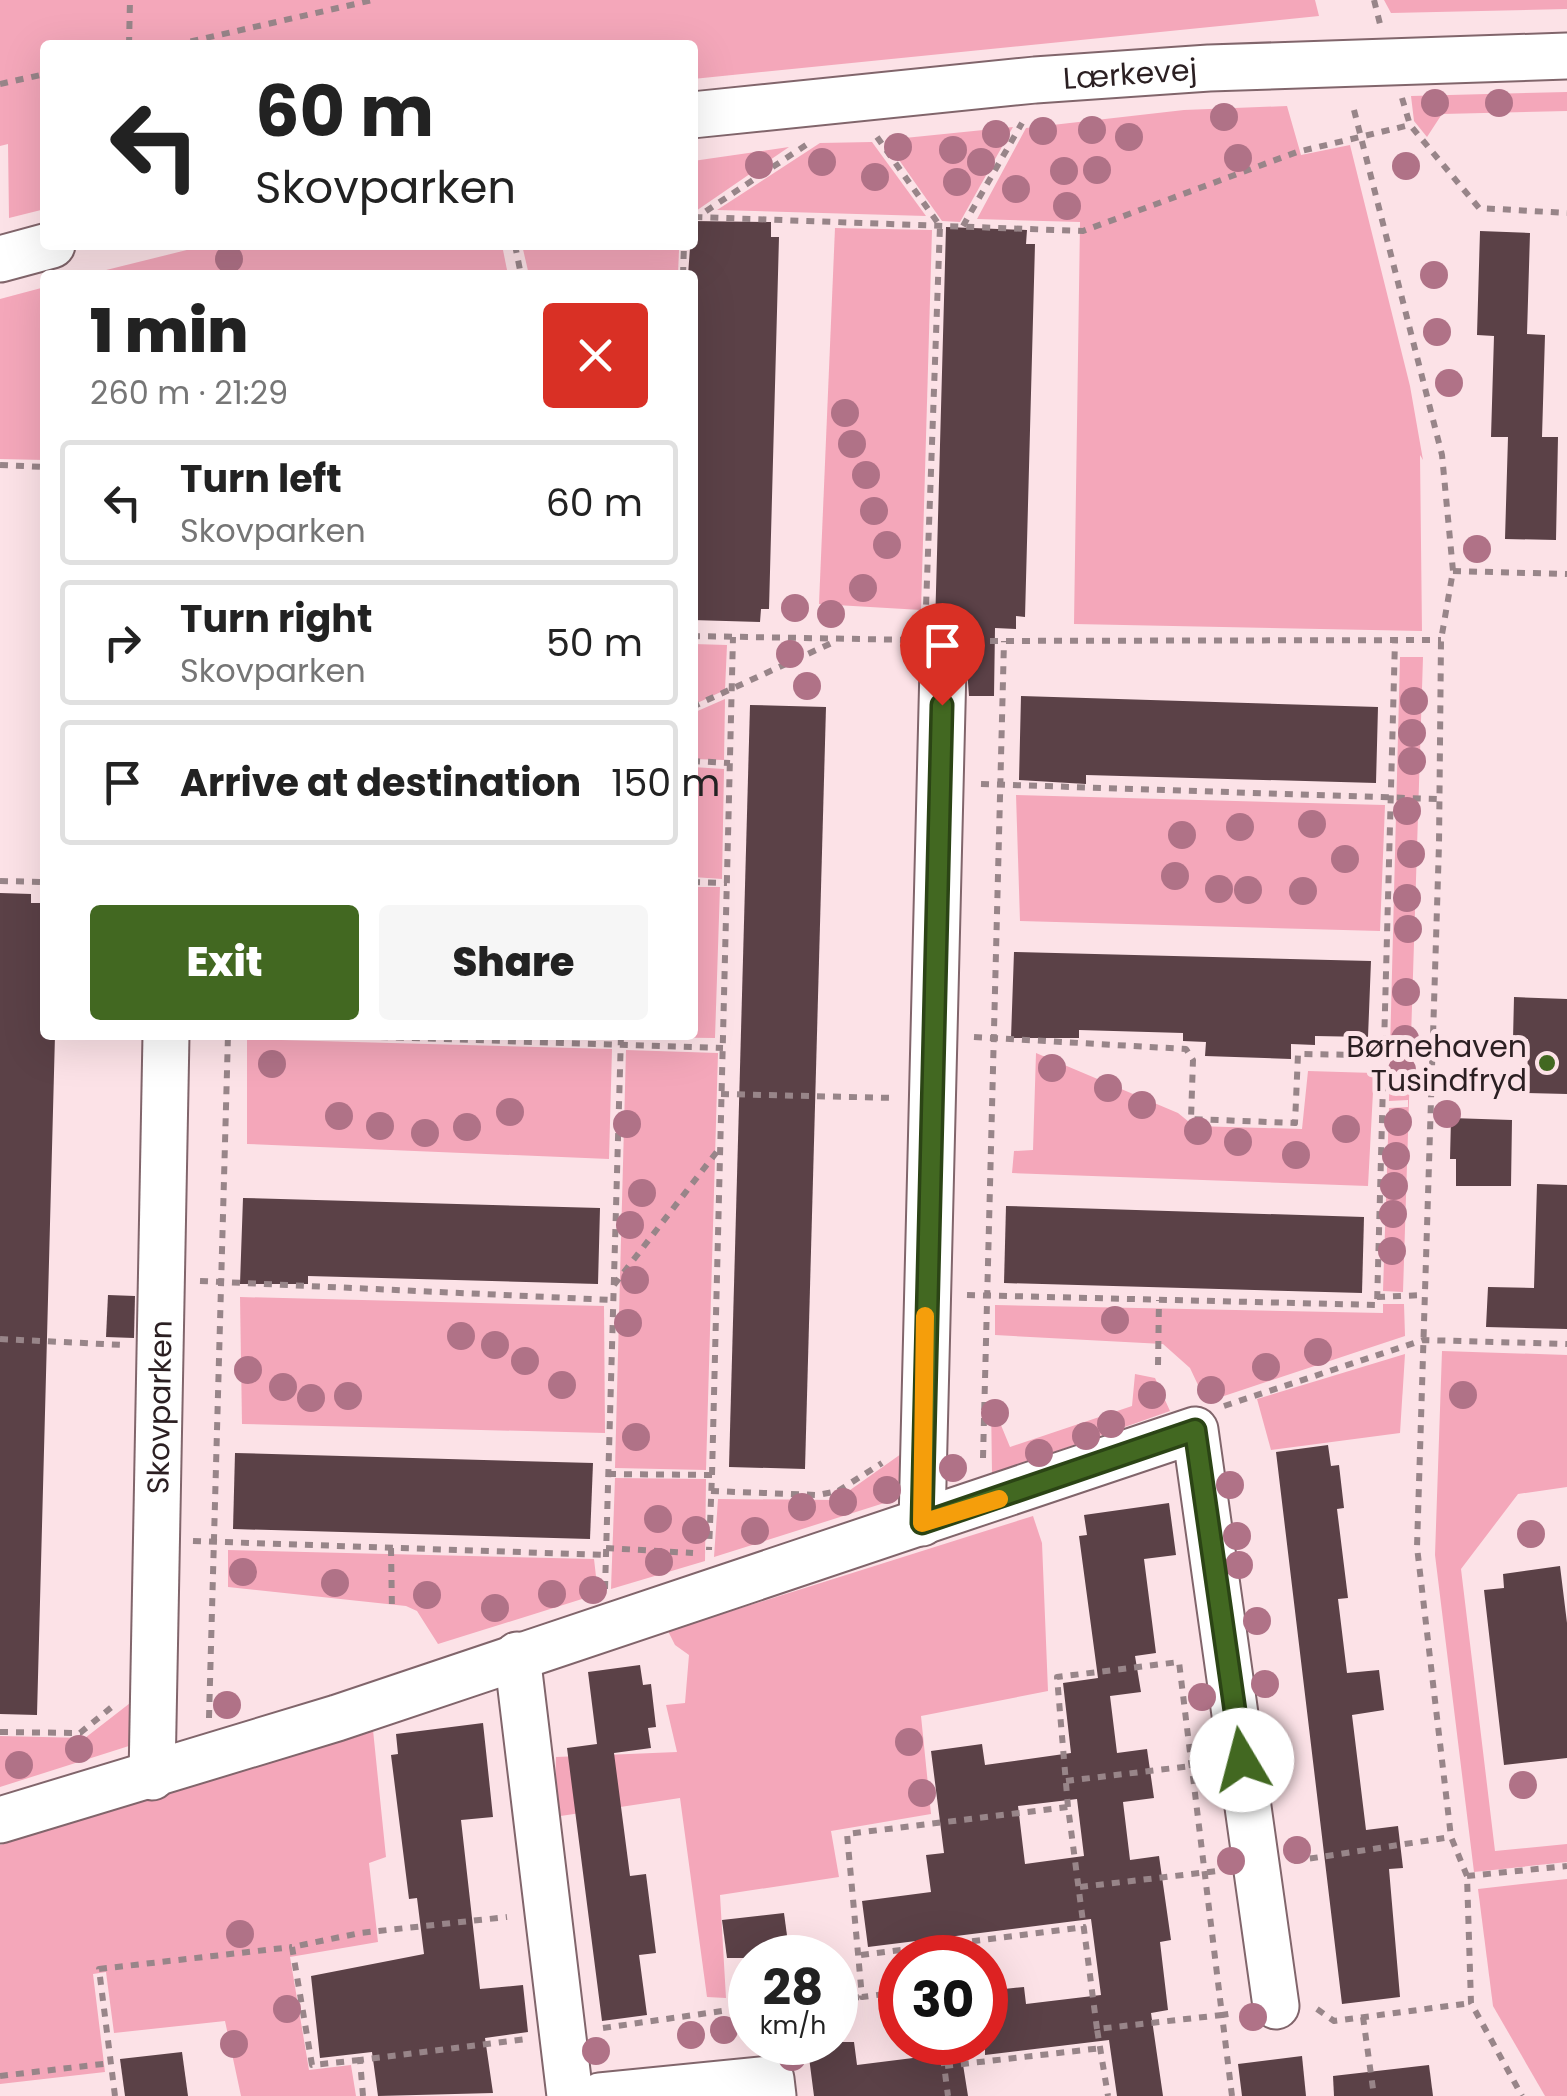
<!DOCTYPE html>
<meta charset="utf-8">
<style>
:root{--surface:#fff;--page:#f6f6f6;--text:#222;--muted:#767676;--line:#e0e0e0;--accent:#426821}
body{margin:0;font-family:Poppins,sans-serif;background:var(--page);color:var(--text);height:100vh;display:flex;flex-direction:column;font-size:38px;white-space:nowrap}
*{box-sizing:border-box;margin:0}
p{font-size:32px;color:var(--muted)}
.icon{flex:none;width:55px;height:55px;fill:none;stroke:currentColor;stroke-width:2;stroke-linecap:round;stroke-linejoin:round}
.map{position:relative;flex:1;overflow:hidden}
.details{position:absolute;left:40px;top:270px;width:658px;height:770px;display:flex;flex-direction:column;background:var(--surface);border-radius:10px;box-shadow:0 10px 40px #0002}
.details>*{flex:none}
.guide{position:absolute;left:40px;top:40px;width:658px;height:210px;border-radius:10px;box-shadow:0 10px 40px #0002;background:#fff;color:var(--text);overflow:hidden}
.speed{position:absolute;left:728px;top:1935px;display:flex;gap:20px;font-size:50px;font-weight:700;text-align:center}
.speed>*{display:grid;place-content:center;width:130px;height:130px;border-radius:50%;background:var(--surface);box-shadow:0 10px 40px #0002;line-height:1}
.speed small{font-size:25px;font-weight:400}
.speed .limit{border:15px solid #d22;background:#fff;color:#111}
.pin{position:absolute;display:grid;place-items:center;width:85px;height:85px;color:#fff;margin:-102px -42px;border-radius:50% 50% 50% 0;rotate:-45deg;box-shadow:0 0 10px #0007}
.pin .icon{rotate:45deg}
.me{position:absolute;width:110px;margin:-55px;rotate:352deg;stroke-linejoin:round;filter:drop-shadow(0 0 8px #0008)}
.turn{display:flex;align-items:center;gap:35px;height:210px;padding:0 50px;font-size:45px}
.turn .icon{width:130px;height:130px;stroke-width:2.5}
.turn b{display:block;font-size:70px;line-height:85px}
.round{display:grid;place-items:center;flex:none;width:105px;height:105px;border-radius:10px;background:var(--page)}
.summary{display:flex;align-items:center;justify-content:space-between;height:170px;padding:0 50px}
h1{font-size:60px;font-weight:800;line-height:75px}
.button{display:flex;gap:20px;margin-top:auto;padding:20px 50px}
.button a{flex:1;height:115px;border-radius:10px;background:var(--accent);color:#fff;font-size:40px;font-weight:800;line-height:115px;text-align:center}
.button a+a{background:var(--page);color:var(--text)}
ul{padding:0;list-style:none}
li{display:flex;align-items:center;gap:30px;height:125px;margin:0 20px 15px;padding:0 30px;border:5px solid var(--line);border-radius:10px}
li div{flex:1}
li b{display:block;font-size:38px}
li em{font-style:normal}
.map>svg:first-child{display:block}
.green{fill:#f4a7ba}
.building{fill:#5b4147;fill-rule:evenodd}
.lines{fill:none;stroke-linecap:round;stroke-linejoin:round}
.minor-casing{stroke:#81656b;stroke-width:49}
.path{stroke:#988589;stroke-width:6;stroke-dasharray:8 8;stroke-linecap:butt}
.minor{stroke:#fff;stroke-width:45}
.tree{fill:#b07287}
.route-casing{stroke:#2b4415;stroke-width:25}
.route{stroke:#426821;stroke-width:18}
.slow{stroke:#f59e0b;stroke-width:18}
.poi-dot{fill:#426821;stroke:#fce2e7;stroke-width:4}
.labels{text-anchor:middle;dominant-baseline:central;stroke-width:10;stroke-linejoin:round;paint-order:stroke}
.street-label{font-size:30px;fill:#2b1f22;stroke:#fce2e7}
.poi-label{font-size:30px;fill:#2b1f22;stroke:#fce2e7;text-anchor:end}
</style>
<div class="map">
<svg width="1567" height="2096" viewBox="0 0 1567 2096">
<rect width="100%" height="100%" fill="#fce2e7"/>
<g class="green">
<path d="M0,0H1315L1319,16L693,79L692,45H45V209L9,218L8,144L0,146Z"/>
<path d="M1384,0H1567V9L1391,13Z"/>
<path d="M1567,92V111L1442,114L1427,137L1414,121L1411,96Z"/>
<path d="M1287,106L1301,155L1350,145L1410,386L1423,460L1420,455L1422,631L1074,624L1080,222L977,219L1026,128L1184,110Z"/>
<path d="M1013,127L960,222L942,221L885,140Z"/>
<path d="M872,142L926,216L717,210L820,143Z"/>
<path d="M789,147L693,213V161Z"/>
<path d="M835,228L932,230L921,610L819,604Z"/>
<path d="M207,245H502L508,275H86Z"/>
<path d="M522,245H674L679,250L678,275H529Z"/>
<path d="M45,287V460L0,459V299Z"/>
<path d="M693,644L727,645L725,690L693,705Z"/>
<path d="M1400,657H1423L1403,1292L1383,1291L1389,1108L1408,1107V1100L1389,1101L1390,1060L1408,1061L1409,1052L1390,1051Z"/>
<path d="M725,699L724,760L693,759V713Z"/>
<path d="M693,767L724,769L722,879L693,877Z"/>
<path d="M1016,795L1385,805L1380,931L1020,921Z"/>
<path d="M693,887H720L715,1038L627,1037L692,1035Z"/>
<path d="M247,1039L612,1049L609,1159L247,1144Z"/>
<path d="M626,1050L718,1053L706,1470L615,1468Z"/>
<path d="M1036,1053L1178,1113L1194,1126L1302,1129L1308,1071L1374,1073L1368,1186L1012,1173L1014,1151L1033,1150Z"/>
<path d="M240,1297L604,1306L605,1433L242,1424Z"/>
<path d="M1383,1304H1404L1405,1336L1206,1402L1190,1368L1163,1344L995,1335V1305L1383,1313Z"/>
<path d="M1442,1351L1567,1355V1487L1518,1494L1461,1569L1495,1851L1567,1844V1862L1474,1872L1435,1555Z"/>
<path d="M1405,1354L1400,1433L1271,1450L1257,1399Z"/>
<path d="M1135,1374L1155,1378L1170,1411L992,1474L991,1401L1010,1447L1132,1406Z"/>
<path d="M901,1454L900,1498L714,1557L718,1499L836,1500Z"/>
<path d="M615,1478L706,1479L705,1561L611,1589Z"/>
<path d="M1033,1516L1042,1543L1048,1691L921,1716L931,1814L831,1831L839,1877L720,1895L726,1998L707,1997L680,1798L554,1817L556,1757L677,1752L666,1705L685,1703L689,1655L675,1645L668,1631Z"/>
<path d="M228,1550L594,1559L598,1594L438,1644L417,1611L406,1606L228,1587Z"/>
<path d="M134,1700L132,1745L0,1787V1736L85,1738Z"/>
<path d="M373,1730L386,1857L369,1863L378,1942L290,1957L309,2070L351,2065L356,2096H241L225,2021L114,2033L106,1972L93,1974L105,2072L0,2084V1845Z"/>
<path d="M1567,1879V2096H1545L1493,2006L1478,1889Z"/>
</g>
<g class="building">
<path d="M692,221L771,222V237H779L769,609H761L760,622L692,620V275H688Z"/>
<path d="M946,227L1027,230L1026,244H1035L1025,617L1016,616V629L995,628L994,696H969L966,655L950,642L949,627H935Z"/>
<path d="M1480,231L1530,233L1527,334L1545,335L1542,437H1558L1556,540L1505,539L1508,437H1491L1494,336L1477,335Z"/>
<path d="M1021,696L1378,707L1376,783L1086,775V784L1019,780Z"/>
<path d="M750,705L826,707L805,1469L729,1467Z"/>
<path d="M0,893L31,894V903H45V1035H55L37,1715L0,1714Z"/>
<path d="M1014,952L1371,961L1368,1037L1315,1036V1045L1291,1044V1059L1205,1056L1206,1042L1183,1041V1033L1079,1030V1038H1011Z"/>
<path d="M1514,997L1567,999V1094L1527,1093L1528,1039H1513Z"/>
<path d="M1451,1118L1512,1120L1511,1186H1456V1159H1450Z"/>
<path d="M1537,1184L1567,1185V1329L1486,1327L1488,1287L1534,1288Z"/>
<path d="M243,1198L600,1208L598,1284L308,1276V1284H240Z"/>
<path d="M1006,1206L1364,1217L1362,1293L1004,1283Z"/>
<path d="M108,1295L135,1296L134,1338L106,1337Z"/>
<path d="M1328,1445L1331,1466L1339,1465L1344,1508L1337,1509L1348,1598L1338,1599L1347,1673L1379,1670L1384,1710L1352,1715L1366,1830L1398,1826L1403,1868L1389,1869L1400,1997L1342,2004L1276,1452Z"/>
<path d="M235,1453L593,1463L590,1539L233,1529Z"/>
<path d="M1169,1503L1176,1555L1144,1559L1156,1653L1135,1656L1141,1692L1110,1696L1117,1753L1147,1749L1154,1798L1123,1802L1130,1860L1159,1856L1171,1940L1160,1942L1168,2010L1151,2013L1163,2096H1117L1109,2040L985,2055V1991L1024,1987L1026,2004L1101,1995L1091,1919L868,1947L862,1901L931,1892L926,1855L944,1853L931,1751L982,1744L985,1765L1071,1753L1063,1683L1098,1678L1079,1536L1087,1535L1084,1515ZM1077,1799L1084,1856L1025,1864L1018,1806Z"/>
<path d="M1560,1566L1567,1623V1758L1504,1765L1484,1590L1504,1588L1503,1574Z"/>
<path d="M640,1665L643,1685L651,1684L656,1727L648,1728L651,1748L614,1753L630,1876L646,1874L656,1953L639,1955L647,2015L602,2021L567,1748L597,1744L588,1672Z"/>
<path d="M483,1723L493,1817L461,1820L480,1989L523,1985L528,2032L485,2038L493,2093L378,2096L372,2052L320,2058L311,1976L424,1954L417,1898L409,1899L391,1755L398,1754L396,1734Z"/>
<path d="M784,1913L790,1958H727L722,1920Z"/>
<path d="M807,2042H854L857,2065L961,2052L968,2096H814Z"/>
<path d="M182,2052L188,2096H125L120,2059Z"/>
<path d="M1302,2056L1306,2096H1242L1238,2064Z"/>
<path d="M1429,2065L1433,2096H1334L1333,2076Z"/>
</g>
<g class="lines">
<g class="minor-casing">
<g id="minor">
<path id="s1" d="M692,115L1035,80L1209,68L1567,56"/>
<path d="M0,259L52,245"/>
<path d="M922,1523L943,667"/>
<path d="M517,1655L570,2096"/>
<path id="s2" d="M152,1777L166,1035"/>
<path d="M0,1820L337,1718L1195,1430L1276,2006"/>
<path d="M600,2096L771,2079L773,2096"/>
</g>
</g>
<g class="path">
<path d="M1374,0L1380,24"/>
<path d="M129,45L130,0"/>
<path d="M175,45L373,0"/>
<path d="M0,84L45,74"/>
<path d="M1402,98L1410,125L1479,208L1567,213"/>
<path d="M1354,110L1442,455L1453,571L1441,640L1439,844L1417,1547L1451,1837L1467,1876L1471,2003L1522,2096"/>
<path d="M877,137L940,226L925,634"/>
<path d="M806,145L697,217L1083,231L1297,152L1410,125"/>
<path d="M963,226L1022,123"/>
<path d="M515,245L521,275"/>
<path d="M683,275L684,245"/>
<path d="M0,465L45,467"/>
<path d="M1453,571L1567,574"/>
<path d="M692,636L916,640"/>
<path d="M974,641L1441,640"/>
<path d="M692,707L836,641"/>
<path d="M692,761L730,763"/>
<path d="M981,784L1439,799"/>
<path d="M0,881L45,882"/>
<path d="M692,882L727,883"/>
<path d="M316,1035L723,1048"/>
<path d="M974,1037L1186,1049L1193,1060L1191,1119L1295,1123L1298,1054L1431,1056"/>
<path d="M721,1094L895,1098"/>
<path d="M200,1281L613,1300"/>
<path d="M614,1285L719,1149"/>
<path d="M967,1295L1377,1305L1395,640"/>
<path d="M1377,1297L1424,1295"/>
<path d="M0,1339L124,1345"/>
<path d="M1158,1365L1159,1300"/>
<path d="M1224,1406L1423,1340L1567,1344"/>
<path d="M983,1458L1004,641"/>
<path d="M608,1474L712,1475L709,1550"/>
<path d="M712,1475L733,637"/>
<path d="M711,1491L818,1495L838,1491L882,1463"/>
<path d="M193,1541L606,1555"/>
<path d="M391,1548L392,1612"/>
<path d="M606,1548L693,1553"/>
<path d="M605,1589L621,1035"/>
<path d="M209,1718L228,1035"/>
<path d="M0,1732L80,1733L113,1706"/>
<path d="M1066,1781L1191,1766"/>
<path d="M1294,1861L1451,1837"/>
<path d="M1467,1876L1567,1866"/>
<path d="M1080,1887L1217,1871"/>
<path d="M861,1955L1086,1927"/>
<path d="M900,1992L862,1997L847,1834L1068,1807"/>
<path d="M835,1999L862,1997"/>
<path d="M1317,2009L1334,2021L1471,2003"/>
<path d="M1363,2017L1374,2096"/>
<path d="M603,2028L750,2007"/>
<path d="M1097,2029L1068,1807L1057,1677L1179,1662L1222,2015L1097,2029L1108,2096"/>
<path d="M941,2042L948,2096"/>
<path d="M360,2060L312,2065L292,1947L360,1933L507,1917"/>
<path d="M945,2066L1102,2048"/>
<path d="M0,2076L111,2063"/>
<path d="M115,2096L99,1969L292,1947"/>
<path d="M363,2096L360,2060L526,2039"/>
<path d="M1232,2096L1222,2015L1235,2013"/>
</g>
<use href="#minor" class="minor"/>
</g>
<g class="tree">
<circle cx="1435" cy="103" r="14"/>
<circle cx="1499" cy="103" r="14"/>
<circle cx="1224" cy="117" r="14"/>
<circle cx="1092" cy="130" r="14"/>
<circle cx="1043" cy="131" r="14"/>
<circle cx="996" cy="134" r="14"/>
<circle cx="1129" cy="137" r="14"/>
<circle cx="898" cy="147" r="14"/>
<circle cx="953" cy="150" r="14"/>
<circle cx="1238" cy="158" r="14"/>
<circle cx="822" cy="162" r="14"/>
<circle cx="981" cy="162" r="14"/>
<circle cx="759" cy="165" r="14"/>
<circle cx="1406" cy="166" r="14"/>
<circle cx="1097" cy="170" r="14"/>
<circle cx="1064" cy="171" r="14"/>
<circle cx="875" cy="177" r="14"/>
<circle cx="957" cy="182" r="14"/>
<circle cx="1016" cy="189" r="14"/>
<circle cx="1067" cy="206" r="14"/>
<circle cx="229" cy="259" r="14"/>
<circle cx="1434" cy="275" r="14"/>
<circle cx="1437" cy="332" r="14"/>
<circle cx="1449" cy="383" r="14"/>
<circle cx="845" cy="413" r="14"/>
<circle cx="852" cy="444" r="14"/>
<circle cx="866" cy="475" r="14"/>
<circle cx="874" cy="511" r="14"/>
<circle cx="887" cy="545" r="14"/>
<circle cx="1477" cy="549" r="14"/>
<circle cx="863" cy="588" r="14"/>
<circle cx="795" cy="608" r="14"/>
<circle cx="831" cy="614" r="14"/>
<circle cx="790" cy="654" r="14"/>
<circle cx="807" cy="686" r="14"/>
<circle cx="1414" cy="701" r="14"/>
<circle cx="1412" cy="733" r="14"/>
<circle cx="1412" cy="761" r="14"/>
<circle cx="1407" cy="811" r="14"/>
<circle cx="1312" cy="824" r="14"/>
<circle cx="1240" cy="827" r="14"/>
<circle cx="1182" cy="835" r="14"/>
<circle cx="1411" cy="854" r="14"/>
<circle cx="1345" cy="859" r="14"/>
<circle cx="1175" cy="876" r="14"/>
<circle cx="1219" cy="889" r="14"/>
<circle cx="1248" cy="890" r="14"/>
<circle cx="1303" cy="891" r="14"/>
<circle cx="1407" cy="898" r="14"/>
<circle cx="1408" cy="929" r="14"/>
<circle cx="1406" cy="992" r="14"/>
<circle cx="1405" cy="1039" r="14"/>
<circle cx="272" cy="1064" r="14"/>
<circle cx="1052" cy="1068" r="14"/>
<circle cx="1402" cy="1070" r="14"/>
<circle cx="1108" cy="1088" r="14"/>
<circle cx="1142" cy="1105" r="14"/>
<circle cx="510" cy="1112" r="14"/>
<circle cx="1447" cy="1114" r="14"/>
<circle cx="339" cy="1116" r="14"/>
<circle cx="1398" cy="1122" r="14"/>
<circle cx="627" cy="1124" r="14"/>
<circle cx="380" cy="1126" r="14"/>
<circle cx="467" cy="1127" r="14"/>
<circle cx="1346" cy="1129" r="14"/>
<circle cx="1198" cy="1131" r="14"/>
<circle cx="425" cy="1133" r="14"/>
<circle cx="1238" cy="1142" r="14"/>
<circle cx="1296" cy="1155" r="14"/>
<circle cx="1396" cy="1156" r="14"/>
<circle cx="1394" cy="1186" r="14"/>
<circle cx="642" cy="1193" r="14"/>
<circle cx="1393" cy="1214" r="14"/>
<circle cx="630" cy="1225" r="14"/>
<circle cx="1392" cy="1251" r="14"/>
<circle cx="635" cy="1280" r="14"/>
<circle cx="1115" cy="1320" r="14"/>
<circle cx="628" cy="1323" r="14"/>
<circle cx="461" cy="1336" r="14"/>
<circle cx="495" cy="1345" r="14"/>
<circle cx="1318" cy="1352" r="14"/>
<circle cx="525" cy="1361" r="14"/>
<circle cx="1266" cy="1367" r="14"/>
<circle cx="248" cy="1370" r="14"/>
<circle cx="562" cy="1385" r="14"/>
<circle cx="283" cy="1387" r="14"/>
<circle cx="1211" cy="1390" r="14"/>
<circle cx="1152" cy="1395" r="14"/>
<circle cx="1463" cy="1395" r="14"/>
<circle cx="348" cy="1396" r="14"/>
<circle cx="311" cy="1398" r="14"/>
<circle cx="995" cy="1413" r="14"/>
<circle cx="1111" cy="1424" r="14"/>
<circle cx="1086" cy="1436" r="14"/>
<circle cx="636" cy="1437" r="14"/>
<circle cx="1039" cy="1453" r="14"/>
<circle cx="953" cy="1468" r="14"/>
<circle cx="1230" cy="1485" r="14"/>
<circle cx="887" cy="1490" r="14"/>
<circle cx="843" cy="1502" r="14"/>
<circle cx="802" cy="1507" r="14"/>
<circle cx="658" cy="1519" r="14"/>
<circle cx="696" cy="1530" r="14"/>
<circle cx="755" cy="1531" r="14"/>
<circle cx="1531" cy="1534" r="14"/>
<circle cx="1237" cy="1536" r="14"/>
<circle cx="659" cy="1562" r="14"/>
<circle cx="1239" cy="1565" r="14"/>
<circle cx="243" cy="1572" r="14"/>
<circle cx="335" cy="1583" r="14"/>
<circle cx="593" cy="1590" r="14"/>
<circle cx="552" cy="1594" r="14"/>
<circle cx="427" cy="1595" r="14"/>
<circle cx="495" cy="1608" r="14"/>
<circle cx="1257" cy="1621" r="14"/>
<circle cx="1265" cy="1684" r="14"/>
<circle cx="1202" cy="1697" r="14"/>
<circle cx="227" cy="1705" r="14"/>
<circle cx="909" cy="1742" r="14"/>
<circle cx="79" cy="1749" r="14"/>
<circle cx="19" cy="1765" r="14"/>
<circle cx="1523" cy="1785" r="14"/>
<circle cx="922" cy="1793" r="14"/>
<circle cx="1297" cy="1850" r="14"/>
<circle cx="1231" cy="1861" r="14"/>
<circle cx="240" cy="1934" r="14"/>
<circle cx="287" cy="2009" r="14"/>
<circle cx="1253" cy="2017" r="14"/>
<circle cx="724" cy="2030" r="14"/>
<circle cx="691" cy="2035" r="14"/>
<circle cx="234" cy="2044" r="14"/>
<circle cx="596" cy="2051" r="14"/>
<circle cx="792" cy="2057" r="14"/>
</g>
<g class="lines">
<g class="route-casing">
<path id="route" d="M942,705L922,1523L1195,1430L1242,1760"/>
</g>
<use href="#route" class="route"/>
<path class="slow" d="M925,1316L922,1523L999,1499"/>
</g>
<circle class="poi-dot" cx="1547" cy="1063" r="10"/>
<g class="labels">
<g class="street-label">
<text stroke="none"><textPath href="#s1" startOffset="440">Lærkevej</textPath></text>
<text stroke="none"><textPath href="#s2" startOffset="370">Skovparken</textPath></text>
</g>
<g class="poi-label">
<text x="1527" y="1046">Børnehaven<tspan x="1527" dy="34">Tusindfryd</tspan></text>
</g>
</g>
</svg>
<div class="speed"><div>28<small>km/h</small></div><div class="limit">30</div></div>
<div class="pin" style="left:942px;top:705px;background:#d93025"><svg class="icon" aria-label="arrive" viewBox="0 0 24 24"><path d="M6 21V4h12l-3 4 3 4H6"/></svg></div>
<svg class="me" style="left:1242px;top:1760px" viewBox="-20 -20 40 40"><circle r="19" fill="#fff"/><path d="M0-13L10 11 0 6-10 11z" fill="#426821"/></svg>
<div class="guide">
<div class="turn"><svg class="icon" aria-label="left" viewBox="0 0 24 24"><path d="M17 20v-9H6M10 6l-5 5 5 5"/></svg><div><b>60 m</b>Skovparken</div></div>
</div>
<section class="details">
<div class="summary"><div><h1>1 min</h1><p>260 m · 21:29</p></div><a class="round" style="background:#d93025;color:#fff"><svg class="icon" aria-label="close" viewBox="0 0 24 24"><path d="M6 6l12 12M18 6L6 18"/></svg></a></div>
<ul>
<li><svg class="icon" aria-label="left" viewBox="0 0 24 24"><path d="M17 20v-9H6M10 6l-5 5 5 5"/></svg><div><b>Turn left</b><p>Skovparken</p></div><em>60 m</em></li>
<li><svg class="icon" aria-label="right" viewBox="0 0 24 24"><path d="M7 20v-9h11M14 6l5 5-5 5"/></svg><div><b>Turn right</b><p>Skovparken</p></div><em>50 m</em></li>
<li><svg class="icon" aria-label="arrive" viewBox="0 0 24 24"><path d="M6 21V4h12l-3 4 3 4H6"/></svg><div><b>Arrive at destination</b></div><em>150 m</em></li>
</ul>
<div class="button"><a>Exit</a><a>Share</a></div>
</section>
</div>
